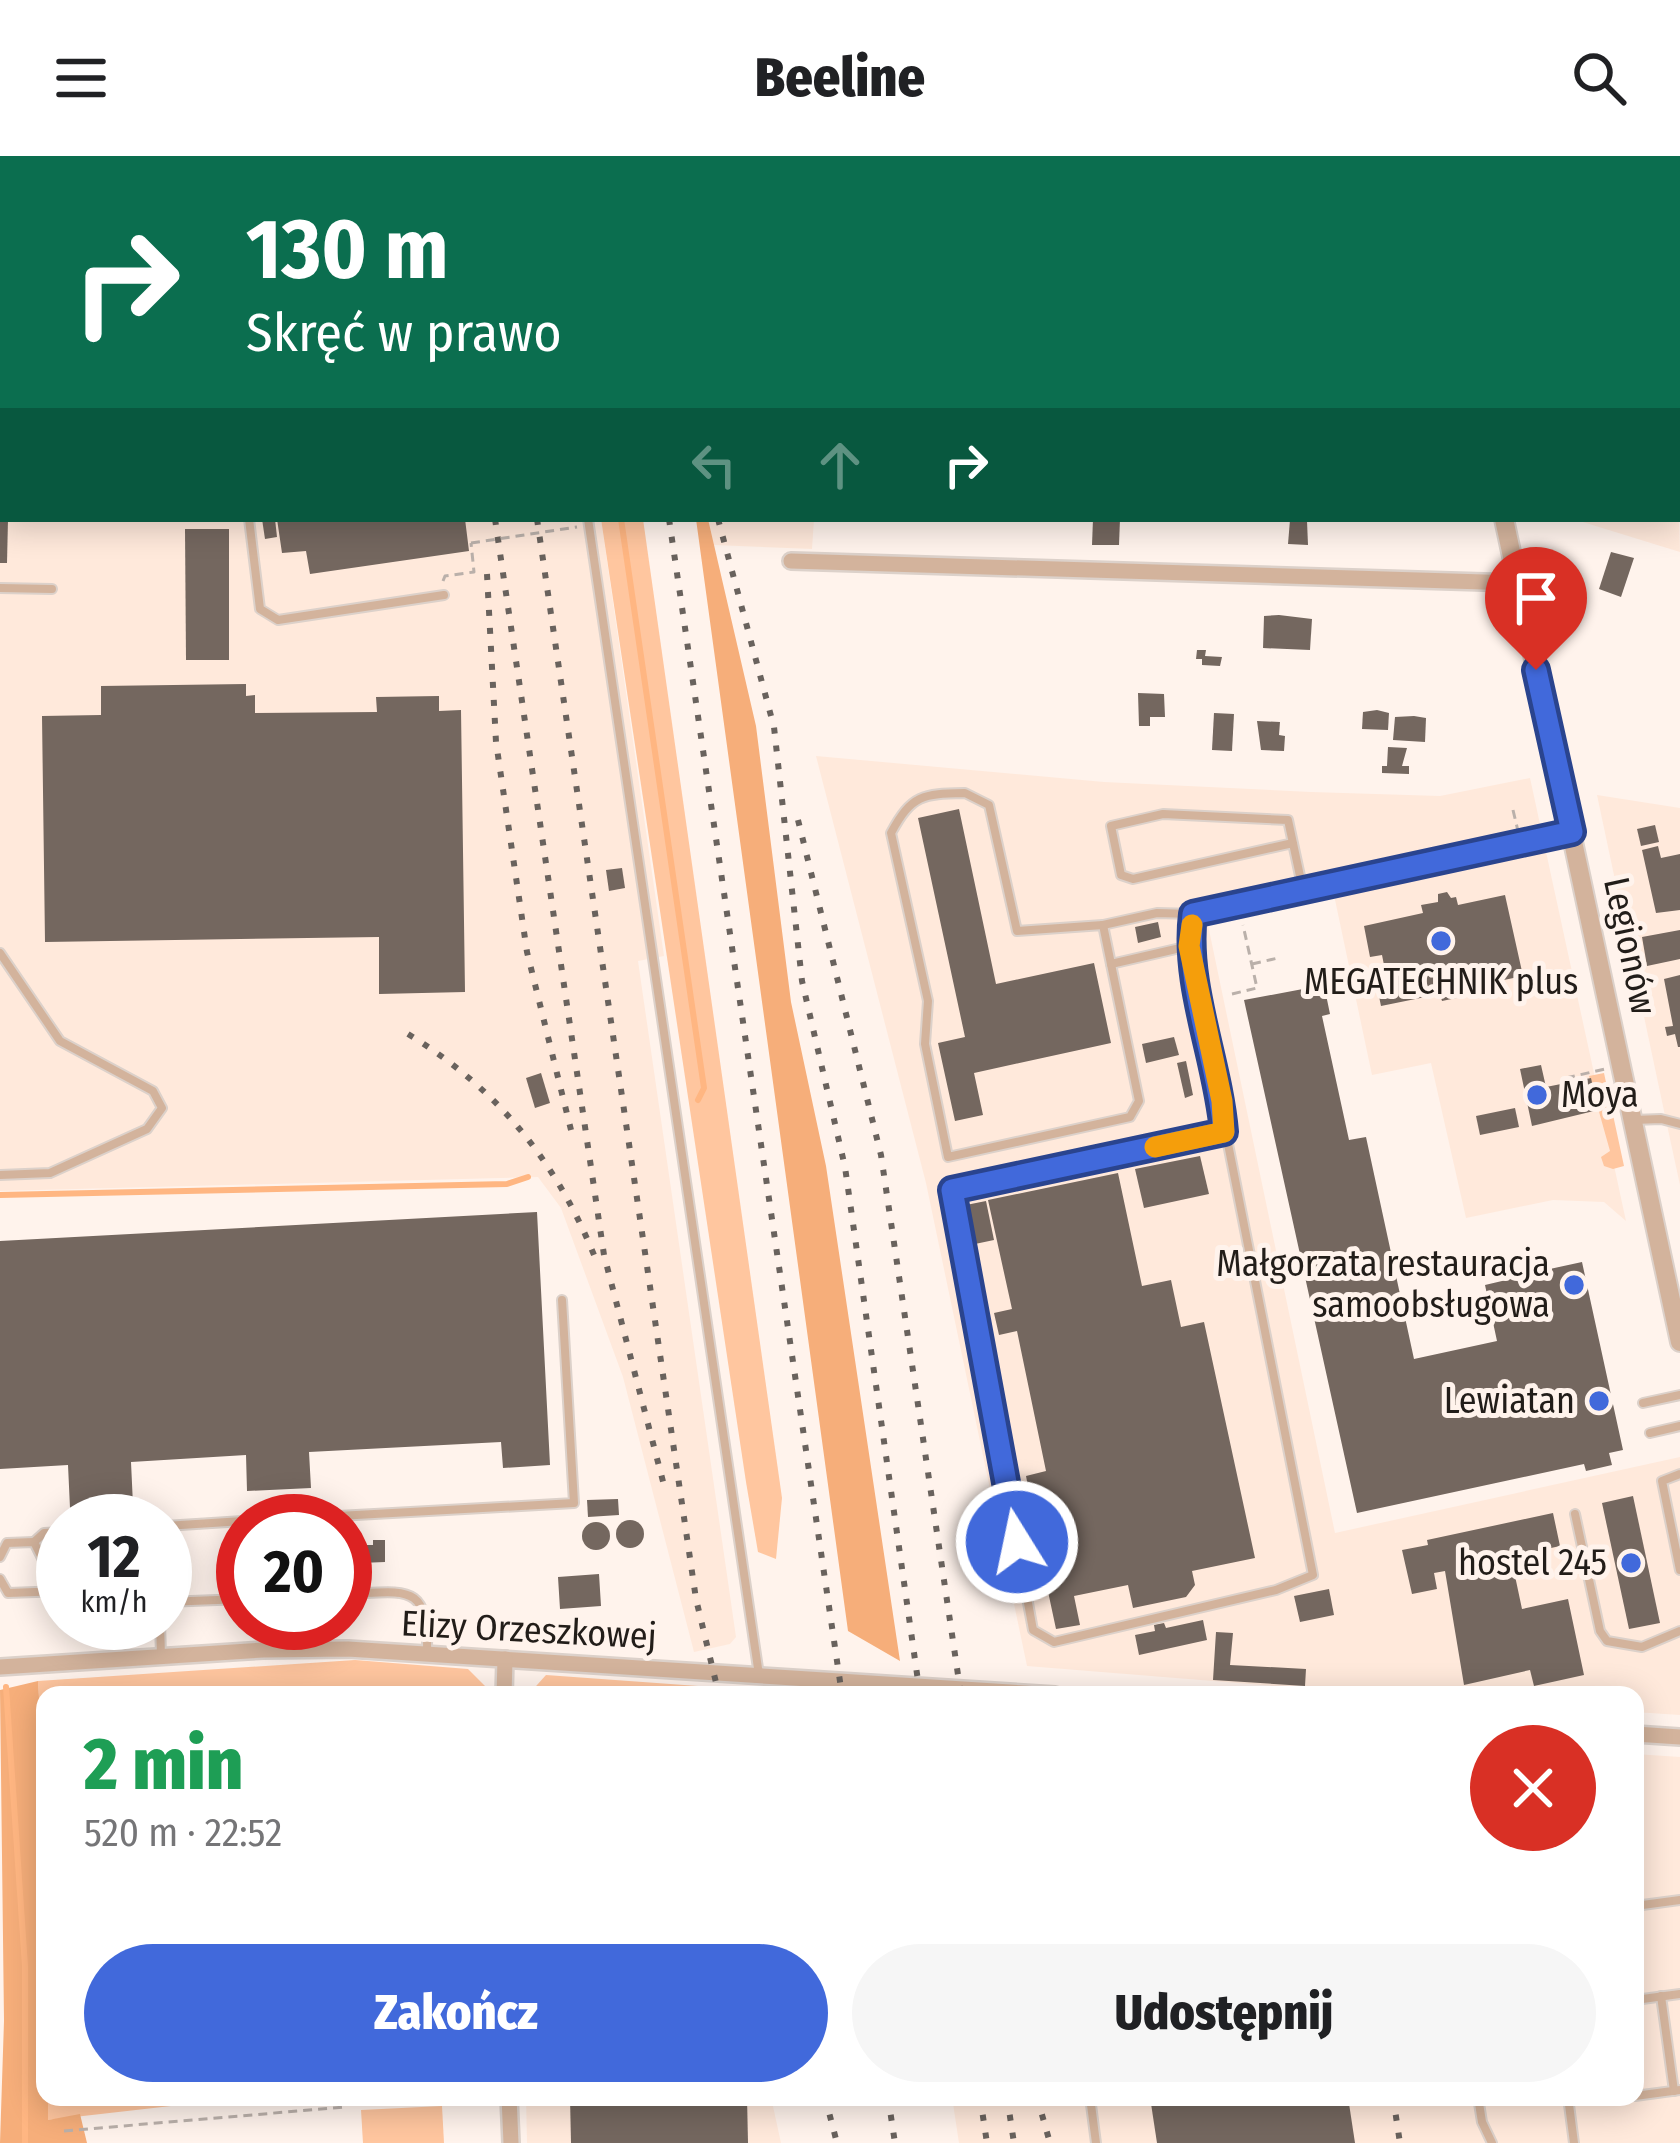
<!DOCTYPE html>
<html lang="pl">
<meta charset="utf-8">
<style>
:root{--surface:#fff;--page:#f6f6f6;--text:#202124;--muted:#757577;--accent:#4169db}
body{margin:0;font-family:"Fira Sans Condensed",sans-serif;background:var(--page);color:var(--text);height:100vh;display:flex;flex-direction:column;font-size:45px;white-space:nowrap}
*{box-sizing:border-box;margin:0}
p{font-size:39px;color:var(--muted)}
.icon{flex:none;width:66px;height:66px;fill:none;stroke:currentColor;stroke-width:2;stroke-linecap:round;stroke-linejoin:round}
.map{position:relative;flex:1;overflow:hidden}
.sheet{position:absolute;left:36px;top:1530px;width:1608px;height:420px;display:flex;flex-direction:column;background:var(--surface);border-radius:24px;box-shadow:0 6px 30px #0003}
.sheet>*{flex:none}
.top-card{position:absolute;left:0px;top:0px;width:1680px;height:366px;box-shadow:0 6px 30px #0003;background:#0b6e4f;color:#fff;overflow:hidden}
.speed{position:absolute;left:36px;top:1338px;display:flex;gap:24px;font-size:60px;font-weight:700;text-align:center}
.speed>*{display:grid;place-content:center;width:156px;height:156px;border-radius:50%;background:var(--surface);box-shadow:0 6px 30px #0003;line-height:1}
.speed small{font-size:30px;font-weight:400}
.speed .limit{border:18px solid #d22;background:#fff;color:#111}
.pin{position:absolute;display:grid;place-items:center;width:102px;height:102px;color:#fff;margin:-123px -51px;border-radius:50% 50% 50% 0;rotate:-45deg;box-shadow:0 0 12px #0007}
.pin .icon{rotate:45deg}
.me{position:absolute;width:132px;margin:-66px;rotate:350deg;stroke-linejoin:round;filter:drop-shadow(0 0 9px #0008)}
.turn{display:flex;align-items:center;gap:42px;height:252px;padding:0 48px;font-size:54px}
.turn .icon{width:156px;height:156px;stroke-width:2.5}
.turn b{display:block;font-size:84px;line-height:102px}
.lanes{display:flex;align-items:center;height:114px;padding:0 48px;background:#0003;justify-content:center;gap:60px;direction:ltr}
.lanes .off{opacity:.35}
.round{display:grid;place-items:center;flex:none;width:126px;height:126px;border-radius:63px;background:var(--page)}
.headline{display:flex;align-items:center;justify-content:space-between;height:204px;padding:0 48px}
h1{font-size:72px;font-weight:800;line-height:90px;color:#1e9e55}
.button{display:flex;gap:24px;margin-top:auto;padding:24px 48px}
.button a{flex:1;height:138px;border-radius:72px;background:var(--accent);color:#fff;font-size:48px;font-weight:800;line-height:138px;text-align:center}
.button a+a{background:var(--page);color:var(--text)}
header{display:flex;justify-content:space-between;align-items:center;height:156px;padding:0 48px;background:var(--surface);font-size:54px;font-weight:800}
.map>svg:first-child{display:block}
.built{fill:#ffe9db}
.green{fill:#ffc69f}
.forest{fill:#f6ae7a}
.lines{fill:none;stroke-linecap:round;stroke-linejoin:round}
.stream{stroke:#ffb682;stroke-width:6}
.building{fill:#74675f}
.service-casing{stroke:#dcd1ca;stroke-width:12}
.minor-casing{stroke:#dcd1ca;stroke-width:20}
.tertiary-casing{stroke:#dcd1ca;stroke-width:22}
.path{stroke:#bab0aa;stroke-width:3;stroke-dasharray:9 6;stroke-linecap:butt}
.service{stroke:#d3b39c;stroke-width:8}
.minor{stroke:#d3b39c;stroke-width:15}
.tertiary{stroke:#d3b39c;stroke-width:18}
.rail{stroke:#69625d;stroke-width:6;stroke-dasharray:6 12;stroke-linecap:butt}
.path-bridge{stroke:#bab0aa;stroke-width:3;stroke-dasharray:9 6;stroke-linecap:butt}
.route-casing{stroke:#2a448e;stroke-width:30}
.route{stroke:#4169db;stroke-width:21}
.slow{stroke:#f59e0b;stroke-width:21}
.poi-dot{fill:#4169db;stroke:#fff3ec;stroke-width:4.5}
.labels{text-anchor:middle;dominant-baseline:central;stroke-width:10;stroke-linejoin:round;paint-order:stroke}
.street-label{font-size:36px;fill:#221d19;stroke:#fff3ec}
.poi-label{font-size:36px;fill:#221d19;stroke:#fff3ec;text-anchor:end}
</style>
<header><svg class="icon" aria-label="menu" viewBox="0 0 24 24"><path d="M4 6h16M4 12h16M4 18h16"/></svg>Beeline<svg class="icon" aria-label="search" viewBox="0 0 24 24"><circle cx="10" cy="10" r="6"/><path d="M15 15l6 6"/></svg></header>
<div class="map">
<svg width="1680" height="1987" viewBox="0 0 1680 1987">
<rect width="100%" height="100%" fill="#fff3ec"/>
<g class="built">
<path d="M0,0L195,3H3V363H601L664,800L638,805L736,1481L730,1488L694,1496L623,1221L561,1052L538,1021L0,1035Z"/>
<path d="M650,0H1081L650,3Z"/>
<path d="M1677,282L1680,396L1573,363H1677Z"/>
<path d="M708,363H814L812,393L714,389Z"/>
<path d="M816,600L1104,626L1311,636L1440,640L1530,622L1626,1065L1604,1046L1553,1044L1466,1062L1431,907L1372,919L1334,739L1208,769L1335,1377L1680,1301V1559L1635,1556V1539H1385L1027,1510L926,1027Z"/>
<path d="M1597,639L1680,652V1029L1667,969Z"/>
<path d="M1635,1598L1680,1601V1987H959L952,1941H1635Z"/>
<path d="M526,1941H771L781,1987H527Z"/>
</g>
<g class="green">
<path d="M601,363H643L782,1342L776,1403L758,1396L746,1326Z"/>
<path d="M1604,917L1624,1010L1613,1013L1604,1010L1601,1001L1610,995L1589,920Z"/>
<path d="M355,1504L468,1513L494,1539H45V1562H40L38,1525Z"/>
<path d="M546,1519L698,1530L699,1539H528Z"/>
<path d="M48,1941H250L48,1964Z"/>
<path d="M442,1950L444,1987H363L361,1954Z"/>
</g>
<g class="forest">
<path d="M696,363H708L756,570L791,846L826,1010L900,1505L848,1475Z"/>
<path d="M38,1525L45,1643V1941H48V1964L80,1958L87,1987H0L4,1865L0,1534Z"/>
</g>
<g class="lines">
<g class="stream">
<path d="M568,0V3"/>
<path d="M621,363L704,932L698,944"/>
<path d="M0,1039L507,1028L528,1021"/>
<path d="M6,1531L25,1810V1987"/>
</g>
</g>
<g class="building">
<path d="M0,363H8L7,407H0Z"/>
<path d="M262,363H275L277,381L265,383Z"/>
<path d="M277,363H465L469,395L310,418L306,395L282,397Z"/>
<path d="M1093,363H1120L1119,389H1092Z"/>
<path d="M1290,364L1307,365L1308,389L1288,388Z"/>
<path d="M185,373H229V504H186Z"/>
<path d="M1611,396L1634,402L1621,441L1599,433Z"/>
<path d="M1279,459L1312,463L1310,494L1263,492L1264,460Z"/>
<path d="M1197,494H1206L1205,500L1222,501L1220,510L1202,509V503H1196Z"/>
<path d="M246,528V540L255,539V557L377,556L376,541L439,540V555L461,554L465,836L379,838V781L45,786L42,560L101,559V530Z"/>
<path d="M1138,537L1164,538L1165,561H1150V570H1139Z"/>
<path d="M1377,554L1389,557L1388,574L1362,573L1363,556Z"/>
<path d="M1214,557L1234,558L1232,595L1212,594Z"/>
<path d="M1414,560L1426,562L1425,586L1393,584L1395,561Z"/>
<path d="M1257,565L1280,566L1279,579L1285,580L1284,595L1261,594Z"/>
<path d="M1388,591L1407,592L1402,610H1409V618L1382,617V610H1387Z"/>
<path d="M959,653L996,828L1094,807L1111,887L974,917L983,959L955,965L938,887L965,881L918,662Z"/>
<path d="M1655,669L1659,686L1641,690L1637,673Z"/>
<path d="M1658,690L1661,702L1680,698V754L1656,757L1642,694Z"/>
<path d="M622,712L625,732L609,735L606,714Z"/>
<path d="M1447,736L1451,742L1456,741L1458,749L1505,739L1523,820L1475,830L1476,838L1442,845L1440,838L1381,850L1376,826L1387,824L1382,799L1370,801L1364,770L1423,757L1421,749L1438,746V738Z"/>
<path d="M1158,766L1161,781L1138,787L1135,771Z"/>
<path d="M1680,774V803L1647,810L1642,781Z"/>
<path d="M1680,819V891H1678L1675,878L1667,880L1665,871L1673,870L1664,823Z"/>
<path d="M1324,829L1330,858L1322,860L1349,984L1366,981L1414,1203L1497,1185L1485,1129L1519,1121L1520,1127L1537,1123L1536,1116L1582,1106L1623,1294L1609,1297L1612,1309L1586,1315L1584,1308L1357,1357L1244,844Z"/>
<path d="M1174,881L1179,899L1146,907L1142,888Z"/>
<path d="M1186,905L1193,939L1185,942L1177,907Z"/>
<path d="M1541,909L1546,931L1591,922L1598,954L1532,970L1520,913Z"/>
<path d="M541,917L550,947L535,952L526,922Z"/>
<path d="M1515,952L1519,971L1480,979L1476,960Z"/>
<path d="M1200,1000L1209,1038L1144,1052L1135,1013Z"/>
<path d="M1118,1017L1142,1130L1171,1124L1181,1171L1204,1166L1255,1402L1192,1415L1195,1429L1186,1441L1133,1452L1128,1429L1074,1440L1080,1469L1056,1473L1040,1398L1063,1393L1053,1347L1032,1351L1026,1320L1046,1315L1017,1175L999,1179L994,1157L1012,1153L988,1044Z"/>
<path d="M986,1045L994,1084L975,1088L966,1049Z"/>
<path d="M537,1056L550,1309L503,1312L501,1286L309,1296L311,1332L247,1335L246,1299L131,1306L133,1349L70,1352L68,1309L0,1313V1085Z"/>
<path d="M1633,1340L1660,1467L1629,1473L1602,1347Z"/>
<path d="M618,1343L619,1359L588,1361L587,1344Z"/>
<path d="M1553,1357L1560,1390L1511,1401L1522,1453L1568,1443L1584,1519L1534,1530L1530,1514L1464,1529L1445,1415L1434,1417L1437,1433L1412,1438L1402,1394L1428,1389L1427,1384Z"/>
<circle cx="630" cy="1378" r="14"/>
<circle cx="596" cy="1380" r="14"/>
<path d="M373,1384H385V1406L360,1407V1389H373Z"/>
<path d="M599,1418L601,1450L560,1453L558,1421Z"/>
<path d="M1329,1433L1334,1459L1300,1466L1294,1440Z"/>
<path d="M1203,1464L1207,1484L1139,1499L1135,1479L1155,1475L1154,1469L1164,1467L1166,1472Z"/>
<path d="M1216,1476L1233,1477L1230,1509L1306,1513L1305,1530L1213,1524Z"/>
<path d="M570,1941H747L748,1987H571Z"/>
<path d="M1150,1941H1348L1355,1987H1157Z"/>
</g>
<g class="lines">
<g class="service-casing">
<g id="service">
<path d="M129,0V3"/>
<path d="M535,0V3"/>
<path d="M52,3V0"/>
<path d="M0,101L3,93"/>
<path d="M1677,270H1680"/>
<path d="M249,363L260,453L278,464L444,439"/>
<path d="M588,363L759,1519"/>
<path d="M0,432L52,433"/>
<path d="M965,637L989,649L1017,775L1103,769L1139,945L1130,961L948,1001L925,888L928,845L891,677C912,638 923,638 965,637Z"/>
<path d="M1293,687L1133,723L1121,719L1111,670L1163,658L1288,664L1303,734"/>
<path d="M1103,769L1157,757L1193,758"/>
<path d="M0,797L60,885L153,935L162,952L147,973L50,1017L0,1019"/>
<path d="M1111,808L1189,790"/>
<path d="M1634,964L1661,963L1680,968"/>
<path d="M1224,977L952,1034L1033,1474L1054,1486L1276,1434L1313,1419L1189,790L1193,758L1571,676"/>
<path d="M1643,1247L1680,1239"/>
<path d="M1650,1277L1680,1270"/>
<path d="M1680,1318L1662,1325L1680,1414"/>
<path d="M1575,1358L1600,1475L1607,1485L1642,1491L1680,1475"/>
<path d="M338,1360L574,1347L562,1144"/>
<path d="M251,1365L338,1360V1364"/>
<path d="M165,1370L243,1365"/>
<path d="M34,1386L44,1377L63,1376"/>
<path d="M0,1401L7,1387L34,1386L44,1406H63"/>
<path d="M0,1423L8,1437L63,1435"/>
<path d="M345,1438C406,1436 429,1425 427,1497"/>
<path d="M165,1446L243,1443"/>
<path d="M160,1467L161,1499"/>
<path d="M1635,1750L1680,1744"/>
<path d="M1661,1840L1674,1935"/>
<path d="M1635,1844L1680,1838"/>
<path d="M1635,1940L1680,1934"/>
<path d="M1090,1941L1096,1987"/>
<path d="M1478,1941L1482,1966L1492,1987"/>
<path d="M1568,1941L1574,1987"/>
<path d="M1618,1941H1629"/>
</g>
</g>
<g class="minor-casing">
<g id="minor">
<path d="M791,405L1517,427"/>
<path d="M0,1511L263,1494L348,1493L1055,1539"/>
<path d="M504,1539L505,1503"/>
<path d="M1635,1578L1680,1581"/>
<path d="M509,1941L511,1987"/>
</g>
</g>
<g class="tertiary-casing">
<g id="tertiary">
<path d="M1503,3V0"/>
<path d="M1504,363L1680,1186"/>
</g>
</g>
<g class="path">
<path d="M1526,3L1527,0"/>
<path d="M443,425L445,420L474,416L471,387"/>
<path d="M1513,654L1518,675"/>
<path d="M1252,808L1278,802"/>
<path d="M1232,838L1257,832L1243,769"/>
<path d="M1566,922L1605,913"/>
<path d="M64,1975L345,1951"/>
</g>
<use href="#service" class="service"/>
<use href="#minor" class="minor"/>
<use href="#tertiary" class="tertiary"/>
<g class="rail">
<path d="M420,0L421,3"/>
<path d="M443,0L444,3"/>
<path d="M616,0V3"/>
<path d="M495,363L604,1099L666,1337"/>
<path d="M537,363L696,1443L719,1539"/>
<path d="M669,363L842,1539"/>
<path d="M718,363L774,571L802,825L845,1011L920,1539"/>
<path d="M487,418L496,586L527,796L571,974"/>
<path d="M798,664L881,999L961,1539"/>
<path d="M408,878C496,932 555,1003 594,1099"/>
<path d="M825,1941L837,1987"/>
<path d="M888,1941L895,1987"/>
<path d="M980,1941L987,1987"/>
<path d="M1007,1941L1014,1987"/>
<path d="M1037,1941L1050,1987"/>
<path d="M1393,1941L1400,1987"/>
</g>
<path class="path-bridge" d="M471,387L577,371"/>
</g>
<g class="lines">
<g class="route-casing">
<path id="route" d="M1017,1386L952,1034L1224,976C1218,904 1184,830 1193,758L1572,676L1536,514"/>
</g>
<use href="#route" class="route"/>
<path class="slow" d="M1155,991L1224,976L1222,945L1189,790L1192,769"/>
</g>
<g class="poi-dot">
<circle cx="1441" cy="785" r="12"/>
<circle cx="1537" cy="939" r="12"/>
<circle cx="1574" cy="1129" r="12"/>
<circle cx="1599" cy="1245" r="12"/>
<circle cx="1631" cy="1407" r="12"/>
</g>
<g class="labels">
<g class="street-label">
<text transform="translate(1630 790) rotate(78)">Legionów</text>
<text transform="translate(529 1474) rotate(3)">Elizy Orzeszkowej</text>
</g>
<g class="poi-label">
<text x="1441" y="826" text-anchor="middle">MEGATECHNIK plus</text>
<text x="1561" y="939" text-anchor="start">Moya</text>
<text x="1550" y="1108">Małgorzata restauracja<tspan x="1550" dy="41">samoobsługowa</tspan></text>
<text x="1575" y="1245">Lewiatan</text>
<text x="1607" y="1407">hostel 245</text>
</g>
</g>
</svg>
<div class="speed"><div>12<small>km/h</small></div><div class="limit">20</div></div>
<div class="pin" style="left:1536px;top:514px;background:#d93025"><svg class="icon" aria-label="arrive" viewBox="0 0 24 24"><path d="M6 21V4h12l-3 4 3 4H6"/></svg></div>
<svg class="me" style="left:1017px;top:1386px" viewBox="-20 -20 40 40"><circle r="17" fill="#4169db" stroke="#fff" stroke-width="3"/><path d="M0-11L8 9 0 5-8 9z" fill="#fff"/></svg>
<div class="top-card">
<div class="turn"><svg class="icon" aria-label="right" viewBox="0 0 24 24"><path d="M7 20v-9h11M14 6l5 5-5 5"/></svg><div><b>130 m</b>Skręć w prawo</div></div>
<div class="lanes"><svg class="icon off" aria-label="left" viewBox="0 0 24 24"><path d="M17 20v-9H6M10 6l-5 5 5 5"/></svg><svg class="icon off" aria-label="ahead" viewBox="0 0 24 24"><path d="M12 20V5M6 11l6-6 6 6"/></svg><svg class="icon" aria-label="right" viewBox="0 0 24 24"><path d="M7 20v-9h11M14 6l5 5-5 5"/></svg></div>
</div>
<section class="sheet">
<div class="headline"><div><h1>2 min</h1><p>520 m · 22:52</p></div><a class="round" style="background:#d93025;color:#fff"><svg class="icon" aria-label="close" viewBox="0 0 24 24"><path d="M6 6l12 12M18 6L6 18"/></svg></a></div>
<div class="button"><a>Zakończ</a><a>Udostępnij</a></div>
</section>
</div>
